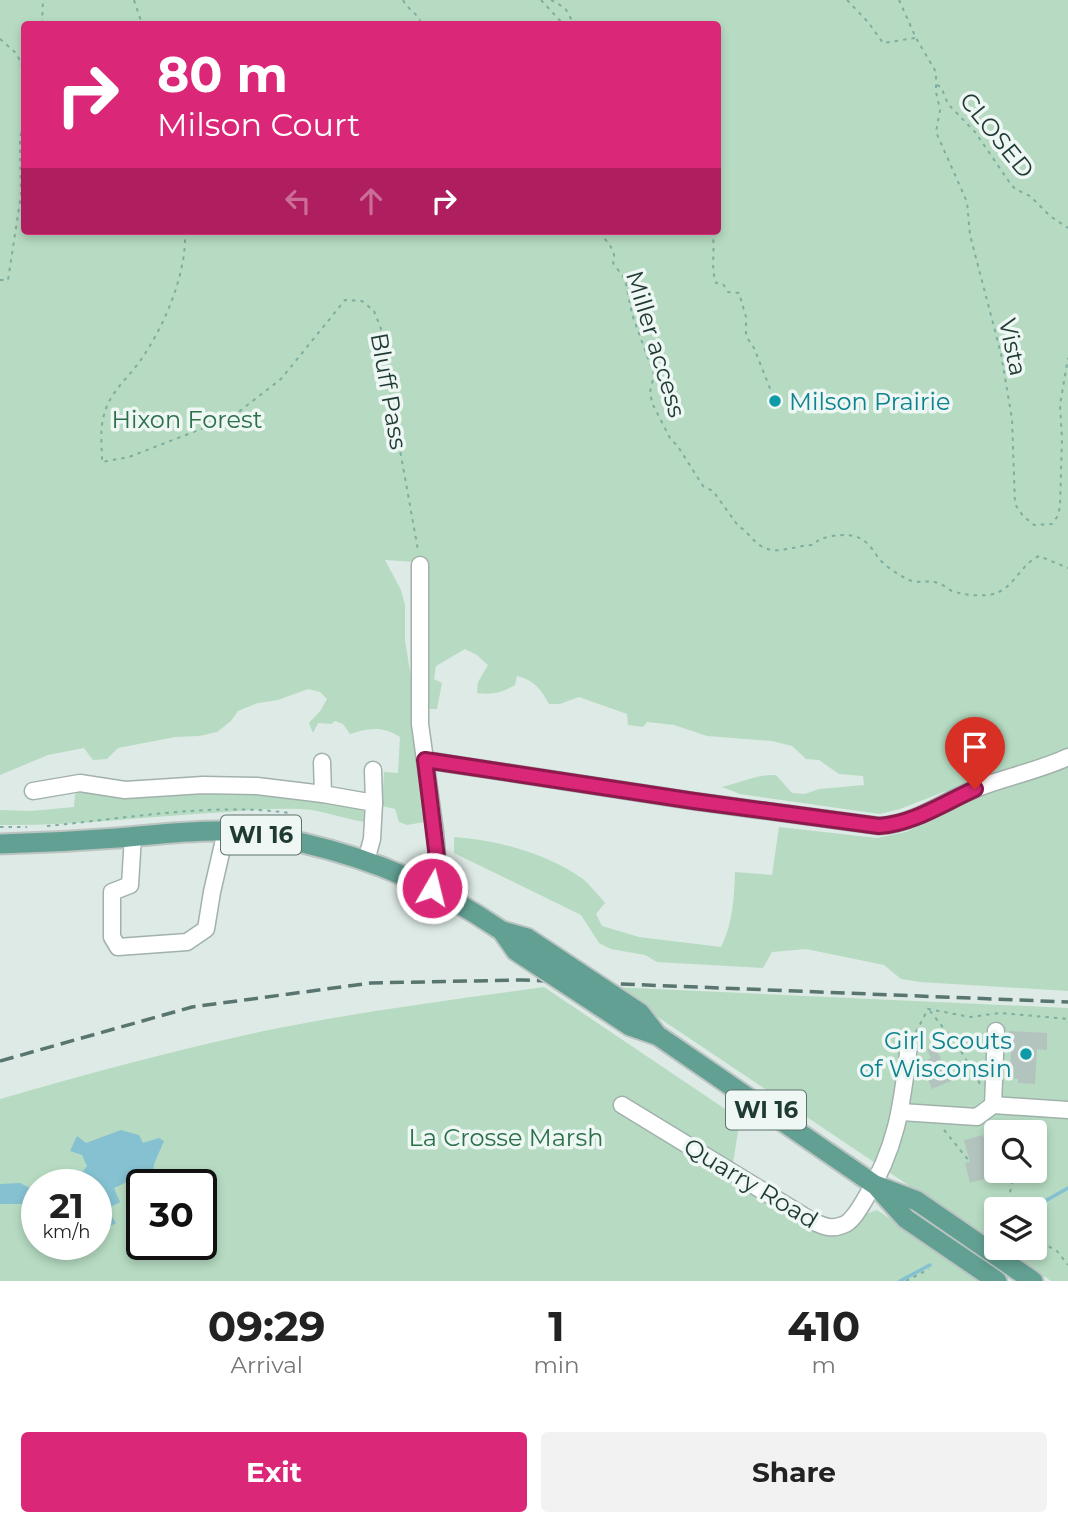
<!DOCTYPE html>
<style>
:root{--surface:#fff;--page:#f2f2f2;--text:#222;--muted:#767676;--accent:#db2777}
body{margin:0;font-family:Montserrat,sans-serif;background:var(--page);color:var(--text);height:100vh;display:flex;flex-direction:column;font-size:26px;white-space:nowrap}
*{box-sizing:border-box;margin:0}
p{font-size:23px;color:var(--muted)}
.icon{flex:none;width:38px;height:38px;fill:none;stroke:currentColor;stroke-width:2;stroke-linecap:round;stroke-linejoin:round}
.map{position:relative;height:1281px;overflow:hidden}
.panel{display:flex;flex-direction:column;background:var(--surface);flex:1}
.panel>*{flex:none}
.banner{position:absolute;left:21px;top:21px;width:700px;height:214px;border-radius:7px;box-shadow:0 4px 10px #0003;background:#db2777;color:#fff;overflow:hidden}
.tools{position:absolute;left:984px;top:1120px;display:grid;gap:14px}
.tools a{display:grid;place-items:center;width:63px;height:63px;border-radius:7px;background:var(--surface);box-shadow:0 4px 10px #0003;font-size:35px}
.speed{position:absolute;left:21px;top:1169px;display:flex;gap:14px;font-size:35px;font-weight:700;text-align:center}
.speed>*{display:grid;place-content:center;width:91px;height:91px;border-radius:50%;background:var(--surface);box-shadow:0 4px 10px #0003;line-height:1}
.speed small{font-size:18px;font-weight:400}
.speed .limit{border:4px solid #111;border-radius:10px;background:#fff;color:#111}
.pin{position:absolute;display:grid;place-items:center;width:60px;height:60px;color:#fff;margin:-72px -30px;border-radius:50% 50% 50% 0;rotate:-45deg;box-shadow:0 0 7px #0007}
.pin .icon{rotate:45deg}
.me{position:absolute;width:77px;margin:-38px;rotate:8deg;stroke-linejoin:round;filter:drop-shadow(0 0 5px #0008)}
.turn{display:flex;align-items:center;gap:24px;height:147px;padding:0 21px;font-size:32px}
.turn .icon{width:91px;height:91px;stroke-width:2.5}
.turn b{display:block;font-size:49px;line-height:60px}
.lanes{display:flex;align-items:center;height:66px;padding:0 21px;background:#0003;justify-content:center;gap:35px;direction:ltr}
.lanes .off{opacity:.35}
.eta{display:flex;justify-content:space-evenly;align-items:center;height:119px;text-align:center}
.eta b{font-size:42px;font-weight:700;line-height:49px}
.primary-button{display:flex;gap:14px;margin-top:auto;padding:14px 21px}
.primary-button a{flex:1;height:80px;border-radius:7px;background:var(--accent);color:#fff;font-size:28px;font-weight:700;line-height:80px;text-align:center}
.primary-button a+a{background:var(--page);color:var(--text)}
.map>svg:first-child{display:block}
.green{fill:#b6dbc2;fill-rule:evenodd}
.water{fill:#85c1d0}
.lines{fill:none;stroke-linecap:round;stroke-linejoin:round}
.stream{stroke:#85c1d0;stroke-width:3.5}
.building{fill:#b3c4be}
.minor-casing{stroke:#a1b1ac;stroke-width:19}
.major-casing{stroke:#bcc4c2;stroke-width:23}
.path{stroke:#7eaea1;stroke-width:2;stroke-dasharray:3.5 5;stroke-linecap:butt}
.minor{stroke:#fff;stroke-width:16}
.major{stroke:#62a093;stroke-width:19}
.rail{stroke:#59756f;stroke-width:3.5;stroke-dasharray:14 7;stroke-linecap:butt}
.major-bridge-casing{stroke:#bcc4c2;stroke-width:23;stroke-linecap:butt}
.major-bridge{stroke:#62a093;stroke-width:19}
.route-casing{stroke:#8e194d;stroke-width:18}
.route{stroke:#db2777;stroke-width:12}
.culture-dot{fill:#0f9aa8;stroke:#eef7f3;stroke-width:2.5}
.labels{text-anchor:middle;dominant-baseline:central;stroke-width:7;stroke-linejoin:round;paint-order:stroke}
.shield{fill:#eef7f3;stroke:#5d726d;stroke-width:2}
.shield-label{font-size:23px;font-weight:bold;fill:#1f3933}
.street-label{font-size:24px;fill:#1f3933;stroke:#eef7f3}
.culture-label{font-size:24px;fill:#0d838f;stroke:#eef7f3;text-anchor:start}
.park-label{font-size:24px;fill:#2a7048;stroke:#eef7f3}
</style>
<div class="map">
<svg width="1068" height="1281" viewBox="0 0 1068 1281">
<rect width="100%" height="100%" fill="#deeae5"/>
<g class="green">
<path d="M0,0H1068V991L920,982L901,979L884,965L806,949L772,952L763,968L657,962L645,955L611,949L599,943L581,915L454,853V837C497,840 547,853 583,879C591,886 598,895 605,903L596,914L602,926L639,937L721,947C733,923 734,898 735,872L772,875L779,827L877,838L906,832L973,799L974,789L945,803L946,791L900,809L880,814L740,794L722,787C741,783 757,774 776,775L792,793L805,794L819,789L864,785L863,776L839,774L819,760L806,759L792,746L772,741L707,736L674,725L647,722L643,727L628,725L627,714L579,697L560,704H549C541,689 534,680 517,676L515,685C502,693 492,695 477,693L478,682L488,665L477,655L465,649L436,666L434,679L442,683L437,709H425L428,662V563L385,560L401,590L405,605V640L412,684L413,736L424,822L407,825L399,822L395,809L382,806L384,772L398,773L400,737C382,726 370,728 350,734L343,724L335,721L331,724L318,723L313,733L309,723L321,710L327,699L320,692L308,689L278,700L258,703L238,711L231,721L217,732L199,736L175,737L118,748L107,759L93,760L84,748L48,755L0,775ZM24,24H718V231H24Z"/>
<path d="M78,791L306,793L364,808L369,818L364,822C346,819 329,813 312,810C284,807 254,810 226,812C150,816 76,826 0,825V810L31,811L74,807L75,795Z"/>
<path d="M544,987L740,1119L731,1176L813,1229H851L866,1214L877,1210L985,1281H0V1099C87,1074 175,1050 264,1031C356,1012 450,1000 544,987ZM37,1185H96V1244H37ZM142,1185H201V1244H142Z"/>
<path d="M613,987L1068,1008V1281H1051L1002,1248H1034V1209H996V1244ZM996,1132H1034V1171H996Z"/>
</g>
<g class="water">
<path d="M121,1130L139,1135L143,1143L159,1138L164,1141L154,1164L152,1185H142V1205L141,1191L127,1182L114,1188L120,1202L107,1209L116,1223L108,1227L96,1217V1185H72L87,1166L82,1155L70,1151L77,1136L86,1143Z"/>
<path d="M214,1174L212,1187L201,1196V1185H177L181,1180Z"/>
<path d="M20,1183L37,1192V1204H0V1184Z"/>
</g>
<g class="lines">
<g class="stream">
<path d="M1031,1209L1068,1188"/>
<path d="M993,1235L996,1233"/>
<path d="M900,1281L930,1265"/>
</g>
</g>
<g class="building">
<path d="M1009,1031L1047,1033V1050L1037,1049L1035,1084L1018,1083V1079L1010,1078L1011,1048H1008Z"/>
<path d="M935,1046L951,1081L932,1089L920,1063L931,1058L927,1050Z"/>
<path d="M983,1135L989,1157L994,1156L996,1176L970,1183L965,1163L970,1162L964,1140Z"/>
</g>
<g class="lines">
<g class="minor-casing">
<g id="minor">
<path d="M420,565V724L435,832L438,866L432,888"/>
<path d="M425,760L693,801L879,826C915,824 943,801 975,789C1005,777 1038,771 1068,757"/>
<path d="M322,762L323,794"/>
<path d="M373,770L374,803"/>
<path d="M33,791L80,783L125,790L203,785L257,786L323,794L374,803L372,839L366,861"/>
<path d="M133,836L130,885L112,892V937L118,947L187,942L206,929L212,892L226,831"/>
<path d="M622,1105L812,1221C823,1226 831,1230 843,1225C852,1222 859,1209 864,1201C897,1148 902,1106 909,1045"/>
<path d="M993,1105L996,1031"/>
<path d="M901,1112L977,1117L993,1105L1068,1110"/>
</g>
</g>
<g class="major-casing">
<g id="major">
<path d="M0,844C39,843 78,841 117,838C153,835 188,830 224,831C250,832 277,838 303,843C380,861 437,887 502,931"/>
<path d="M657,1035L875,1185L917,1201L1033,1281"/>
<path d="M878,1188L906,1219L997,1281"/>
</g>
</g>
<g class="path">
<path d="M134,0L142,24"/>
<path d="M403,0C408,10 419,14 421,24"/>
<path d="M541,0L563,24"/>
<path d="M551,0L565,8L574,24"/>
<path d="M847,0L868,22L883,43L915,38"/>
<path d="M899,0L916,38L936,72V92L940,110L936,132L967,202L970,235L1001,354L1012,419L1015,504L1023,516L1034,525L1052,524L1057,517L1060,507L1062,438L1060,405L1068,358"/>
<path d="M42,24L43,0"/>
<path d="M0,39L17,54L24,71"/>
<path d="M937,85L941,87L948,104L975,132L1010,183L1015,189L1030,196L1050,216L1068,228"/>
<path d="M185,231C187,274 164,327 140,361C126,381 108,393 103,419C100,432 102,448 102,462L129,457L232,417L281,379L345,300L362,301L374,311L383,334L391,400L418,550"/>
<path d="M601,231C605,244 618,248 613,263L625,279L632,314L654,375L650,392L652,403L671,440L677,445L703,486L713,491L739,527C748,531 752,541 761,546C777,556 795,545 813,545C818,539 824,538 832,536C855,533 864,536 877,556C883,565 897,574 907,579C919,585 927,579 938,583C943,584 947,589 952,591C965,595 976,596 989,595C1014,591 1019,565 1039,556L1068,568"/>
<path d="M712,231C716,249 710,266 716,283L723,284L728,292L739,293L746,317V336L754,348L773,396"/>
<path d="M0,280H8L21,195L20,139L24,115"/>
<path d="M47,826C123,819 213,802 289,813"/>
<path d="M0,827H27"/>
<path d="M930,1011L958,1046L980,1084"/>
<path d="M916,1032L928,1009L970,1017L1000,1013L1068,1019"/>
<path d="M998,1120L1002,1132"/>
<path d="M944,1130L970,1162"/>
<path d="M1007,1209L1014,1171"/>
<path d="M1034,1238L1057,1251L1068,1265"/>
<path d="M906,1281L929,1269"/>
</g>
<use href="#minor" class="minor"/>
<use href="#major" class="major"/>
<path class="rail" d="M0,1061L192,1007L371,983L522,980L1068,1002"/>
<g class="major-bridge-casing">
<g id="major-bridge">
<path d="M502,931L527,938L640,1013L657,1035"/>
<path d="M502,931L516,951L630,1026L656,1035"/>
</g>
</g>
<use href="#major-bridge" class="major-bridge"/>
</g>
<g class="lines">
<g class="route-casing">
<path id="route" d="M432,888L438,866L425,760L694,801L879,826C913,824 944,803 975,789"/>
</g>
<use href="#route" class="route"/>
</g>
<g class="culture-dot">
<circle cx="775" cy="401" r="7"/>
<circle cx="1026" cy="1054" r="7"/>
</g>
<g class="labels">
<g class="shield">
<rect x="221" y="815.5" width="80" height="39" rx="5"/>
<rect x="726" y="1090.5" width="80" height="39" rx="5"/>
</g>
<g class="shield-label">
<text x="261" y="835">WI 16</text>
<text x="766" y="1110">WI 16</text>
</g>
<g class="street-label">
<text transform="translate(997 135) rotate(51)">CLOSED</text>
<text transform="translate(656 344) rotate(73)">Miller access</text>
<text transform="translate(1013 347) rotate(78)">Vista</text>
<text transform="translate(389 391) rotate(80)">Bluff Pass</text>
<text transform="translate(751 1183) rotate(31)">Quarry Road</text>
</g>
<g class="culture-label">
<text x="789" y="401">Milson Prairie</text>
<text x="1012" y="1040" text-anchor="end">Girl Scouts<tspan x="1012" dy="28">of Wisconsin</tspan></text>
</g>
<g class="park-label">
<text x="187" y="419">Hixon Forest</text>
<text x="506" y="1137">La Crosse Marsh</text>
</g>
</g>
</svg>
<div class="tools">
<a><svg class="icon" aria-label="search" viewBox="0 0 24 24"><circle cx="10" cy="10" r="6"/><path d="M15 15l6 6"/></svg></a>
<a><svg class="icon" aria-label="layers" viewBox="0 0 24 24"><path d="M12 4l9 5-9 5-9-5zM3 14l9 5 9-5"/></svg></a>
</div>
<div class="speed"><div>21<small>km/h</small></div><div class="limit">30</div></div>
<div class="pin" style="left:975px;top:789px;background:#d93025"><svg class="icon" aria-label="arrive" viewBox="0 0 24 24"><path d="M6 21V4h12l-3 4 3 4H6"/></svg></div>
<svg class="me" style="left:432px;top:888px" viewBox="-20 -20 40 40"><circle r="17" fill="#db2777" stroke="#fff" stroke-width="3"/><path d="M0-11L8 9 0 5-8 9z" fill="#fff"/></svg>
<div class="banner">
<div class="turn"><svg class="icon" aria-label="right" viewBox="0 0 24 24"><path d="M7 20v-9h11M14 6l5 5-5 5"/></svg><div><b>80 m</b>Milson Court</div></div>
<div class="lanes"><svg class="icon off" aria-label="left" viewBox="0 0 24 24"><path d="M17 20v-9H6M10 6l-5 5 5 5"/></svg><svg class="icon off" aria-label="ahead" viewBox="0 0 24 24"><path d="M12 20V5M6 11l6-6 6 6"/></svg><svg class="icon" aria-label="right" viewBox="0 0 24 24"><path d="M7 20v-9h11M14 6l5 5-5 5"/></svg></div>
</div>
</div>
<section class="panel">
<div class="eta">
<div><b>09:29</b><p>Arrival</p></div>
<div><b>1</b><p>min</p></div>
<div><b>410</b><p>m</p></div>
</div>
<div class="primary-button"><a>Exit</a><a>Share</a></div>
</section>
